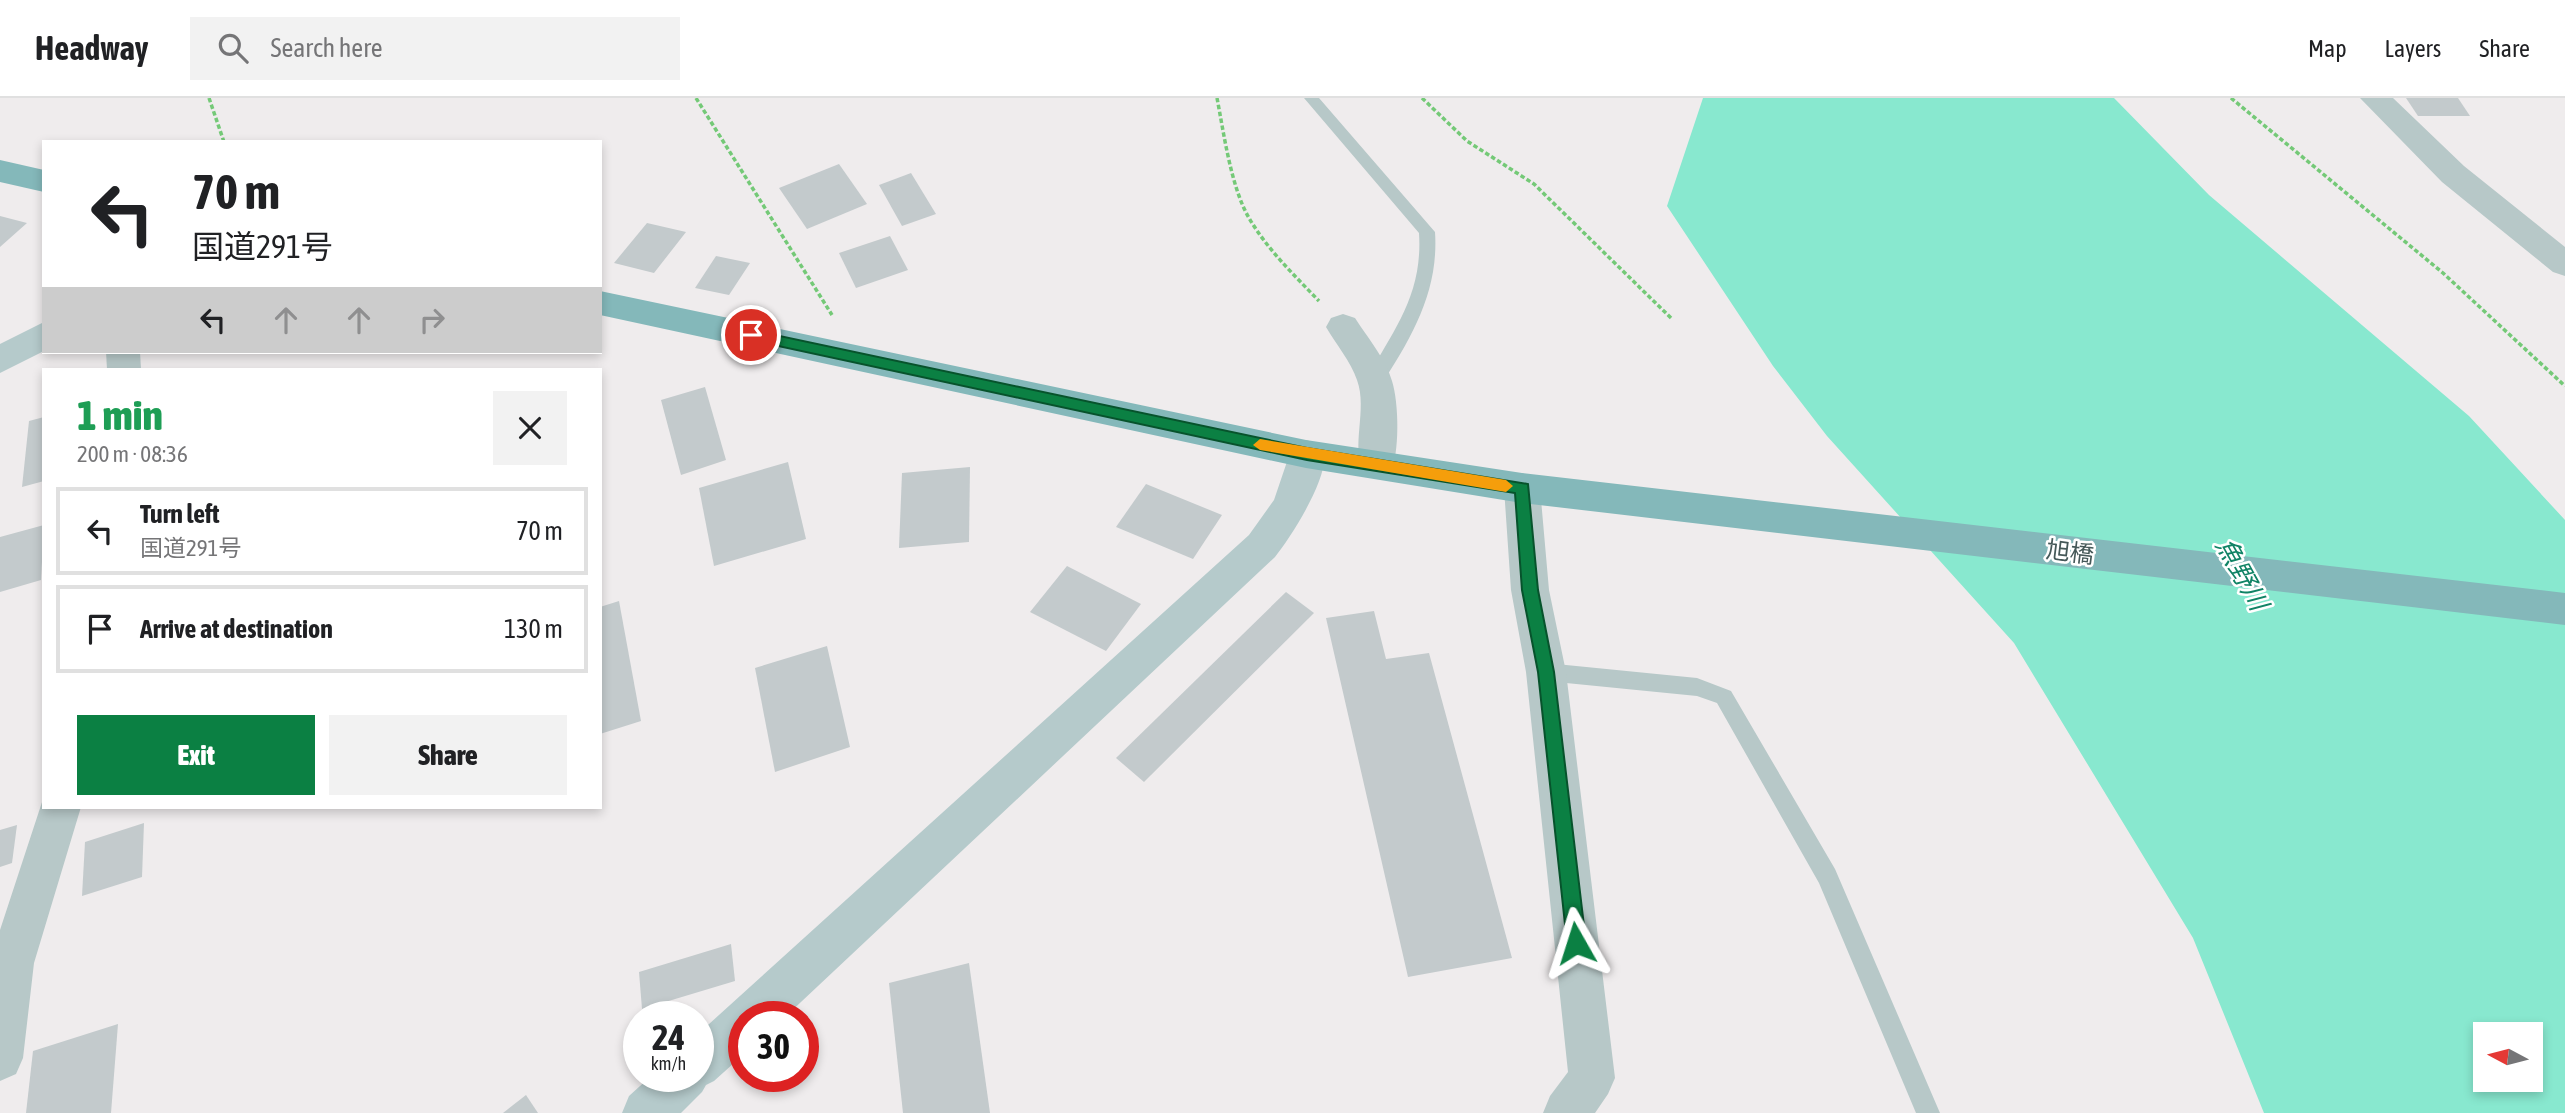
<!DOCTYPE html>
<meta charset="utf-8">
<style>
:root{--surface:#fff;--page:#f2f2f2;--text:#202124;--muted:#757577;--line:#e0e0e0;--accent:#0b8043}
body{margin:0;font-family:"Asap Condensed","Noto Sans JP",sans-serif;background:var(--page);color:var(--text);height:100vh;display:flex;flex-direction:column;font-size:26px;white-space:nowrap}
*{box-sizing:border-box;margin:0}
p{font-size:23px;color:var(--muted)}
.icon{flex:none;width:38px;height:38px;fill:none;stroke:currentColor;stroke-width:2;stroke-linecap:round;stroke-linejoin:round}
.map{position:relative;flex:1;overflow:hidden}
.panel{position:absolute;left:42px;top:270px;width:560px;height:441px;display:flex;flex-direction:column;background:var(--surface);border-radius:0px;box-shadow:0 4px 10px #0003}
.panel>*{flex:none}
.top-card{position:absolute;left:42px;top:42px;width:560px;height:214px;border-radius:0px;box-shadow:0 4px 10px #0003;background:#fff;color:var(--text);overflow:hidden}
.needle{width:46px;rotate:277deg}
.fabs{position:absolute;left:2473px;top:924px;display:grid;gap:14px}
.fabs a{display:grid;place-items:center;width:70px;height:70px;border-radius:0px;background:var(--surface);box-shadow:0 4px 10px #0003;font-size:35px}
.speed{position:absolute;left:623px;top:903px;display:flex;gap:14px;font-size:35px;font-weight:700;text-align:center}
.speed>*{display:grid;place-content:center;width:91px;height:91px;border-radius:50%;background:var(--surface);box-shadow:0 4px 10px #0003;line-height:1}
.speed small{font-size:18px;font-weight:400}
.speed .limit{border:10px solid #d22;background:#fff;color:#111}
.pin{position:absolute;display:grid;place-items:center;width:60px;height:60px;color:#fff;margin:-30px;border:4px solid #fff;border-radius:50%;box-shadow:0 2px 7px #0007}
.me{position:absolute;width:77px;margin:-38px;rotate:354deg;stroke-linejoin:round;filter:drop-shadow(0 0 5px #0008)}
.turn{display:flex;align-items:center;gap:24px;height:147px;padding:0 35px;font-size:32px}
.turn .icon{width:91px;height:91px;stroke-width:2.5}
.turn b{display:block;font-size:49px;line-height:60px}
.lanes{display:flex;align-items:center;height:66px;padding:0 35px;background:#0003;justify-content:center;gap:35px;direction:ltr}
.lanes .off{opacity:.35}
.round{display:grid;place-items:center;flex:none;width:74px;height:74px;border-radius:0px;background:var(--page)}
.overview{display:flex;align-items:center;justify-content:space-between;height:119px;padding:0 35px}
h1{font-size:42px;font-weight:800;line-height:52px;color:#1e9e55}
.button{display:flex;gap:14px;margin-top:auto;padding:14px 35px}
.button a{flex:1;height:80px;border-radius:0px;background:var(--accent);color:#fff;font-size:28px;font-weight:800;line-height:80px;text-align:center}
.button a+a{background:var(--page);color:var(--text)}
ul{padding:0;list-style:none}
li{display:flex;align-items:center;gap:21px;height:88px;margin:0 14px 10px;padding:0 21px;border:4px solid var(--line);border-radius:0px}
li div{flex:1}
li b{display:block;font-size:26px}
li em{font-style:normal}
header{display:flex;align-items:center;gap:42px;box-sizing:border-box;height:98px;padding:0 35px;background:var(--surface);border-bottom:2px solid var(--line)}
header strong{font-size:33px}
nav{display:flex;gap:38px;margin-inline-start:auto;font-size:24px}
.search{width:490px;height:63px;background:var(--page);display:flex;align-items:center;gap:18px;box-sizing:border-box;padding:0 24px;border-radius:0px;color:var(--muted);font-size:26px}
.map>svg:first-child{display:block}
.water{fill:#88e8cf;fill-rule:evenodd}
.building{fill:#c3cacc}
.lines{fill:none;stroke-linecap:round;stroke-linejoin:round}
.path{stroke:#74c977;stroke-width:3.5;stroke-dasharray:4.5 2.5;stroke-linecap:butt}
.lane{fill:#b7c8c8;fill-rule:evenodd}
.street{fill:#b7c8c8;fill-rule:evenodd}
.secondary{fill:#b5cacb;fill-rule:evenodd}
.highway{fill:#84b8ba;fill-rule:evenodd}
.route{fill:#0b8043;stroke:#07532c;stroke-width:2}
.slow{fill:#f59e0b}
.labels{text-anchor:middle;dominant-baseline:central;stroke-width:5;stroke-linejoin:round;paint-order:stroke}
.street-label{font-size:24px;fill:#455858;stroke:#fff}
.water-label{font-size:26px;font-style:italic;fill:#108365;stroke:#fff}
</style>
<header>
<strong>Headway</strong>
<div class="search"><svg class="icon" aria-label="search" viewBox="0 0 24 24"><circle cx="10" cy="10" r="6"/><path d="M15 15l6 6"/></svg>Search here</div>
<nav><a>Map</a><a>Layers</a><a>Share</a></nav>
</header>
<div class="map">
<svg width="2565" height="1015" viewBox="0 0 2565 1015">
<rect width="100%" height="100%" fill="#efeced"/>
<path class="water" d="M1703,0H2114L2209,97L2469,318L2565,422V1015H2264L2193,840L2014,545L1827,338L1773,268L1667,108ZM2485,936H2530V982H2485Z"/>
<g class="building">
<path d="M2406,0H2458L2470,18H2418Z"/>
<path d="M839,66L867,106L807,131L779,90Z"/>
<path d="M911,75L936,116L902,128L879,87Z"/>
<path d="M0,118L27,125L0,149Z"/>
<path d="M647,125L686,134L654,175L614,165Z"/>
<path d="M890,138L908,172L856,190L839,155Z"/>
<path d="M716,158L750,165L729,197L695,190Z"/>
<path d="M705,289L726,362L681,377L661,302Z"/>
<path d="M44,319V383L22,389L29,323Z"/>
<path d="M788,364L806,441L714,468L699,390Z"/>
<path d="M970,369L969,444L899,450L902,375Z"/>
<path d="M1146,386L1222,417L1193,461L1116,429Z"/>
<path d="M44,427L41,482L0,494V439Z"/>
<path d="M1067,468L1141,506L1106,553L1030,514Z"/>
<path d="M1286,494L1314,515L1144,684L1116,660Z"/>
<path d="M619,503L641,623L600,636V509Z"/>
<path d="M1374,513L1386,561L1429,555L1512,860L1408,879L1326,520Z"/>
<path d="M827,548L850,649L775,674L755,570Z"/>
<path d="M144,725L142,779L82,798L85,744Z"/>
<path d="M17,727L12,765L0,769V732Z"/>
<path d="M731,846L735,883L642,911L639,874Z"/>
<path d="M969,865L990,1015H903L889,885Z"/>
<path d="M118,926L111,1015H26L33,953Z"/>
<path d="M526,997L538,1015H503Z"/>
</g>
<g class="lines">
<g class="path">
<path d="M209,0L224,44"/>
<path d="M696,0L832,217"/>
<path d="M1217,0C1224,36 1231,89 1249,120C1267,151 1294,177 1319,203"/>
<path d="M1422,0L1467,43L1534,86L1672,221"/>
<path d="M2231,0L2443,175L2565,288"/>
</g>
<g class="lane">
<path d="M1304,0H1319L1435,134C1439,193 1412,239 1381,287H1369L1366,282C1394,231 1423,197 1419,135Z"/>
<path d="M1546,565L1697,580L1731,593L1835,771L1940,1015H1916L1819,785L1717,605L1697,598L1546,583L1539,580L1536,574L1539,568Z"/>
</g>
<g class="street">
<path d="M2360,0H2393L2464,68L2565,149V178L2553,174L2442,84Z"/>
<path d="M1343,216L1355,220C1367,239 1386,261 1392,283C1399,305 1400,356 1390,376L1377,380L1364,376C1350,349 1368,312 1357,282C1351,264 1336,246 1326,229L1331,220Z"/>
<path d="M106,254H140L141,271H107Z"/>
<path d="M1522,375L1535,380L1540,390L1549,492L1566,574L1615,980L1608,996L1595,1015H1543L1550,998L1568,974L1526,574L1511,492L1504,390L1509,380Z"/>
<path d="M44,698V709H81L34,865L23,960L16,976L0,983V832Z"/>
</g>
<g class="secondary">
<path d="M44,224V253L0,275V246Z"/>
<path d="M1306,342L1319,346C1320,349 1323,352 1324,356C1328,381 1291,439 1275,459L785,919H744V956L714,983L706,987L702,994L681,1015H622L629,998L651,978H698V936L1249,437L1274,402L1293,346Z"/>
</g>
<g class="highway">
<path d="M0,62L44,72V94L0,84Z"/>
<path d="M600,193L1306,342L1522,375L2565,495V527L1522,405L1306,370L600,217Z"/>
</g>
</g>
<path class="route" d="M751,232L1307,350L1528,386L1538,492L1554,574L1586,845L1583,851L1576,853L1570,851L1567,845L1538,574L1522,492L1515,395L1307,362L746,241L744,237Z"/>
<path class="slow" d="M1260,341L1506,382L1513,388L1506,394L1260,352L1253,347Z"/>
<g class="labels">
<g class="street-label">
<text transform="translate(2070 454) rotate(7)">旭橋</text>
</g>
<g class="water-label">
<text transform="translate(2242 476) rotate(61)">魚野川</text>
</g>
</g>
</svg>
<div class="fabs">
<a><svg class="needle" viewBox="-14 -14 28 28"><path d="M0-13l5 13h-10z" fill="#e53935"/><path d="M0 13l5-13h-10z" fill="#757577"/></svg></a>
</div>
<div class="speed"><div>24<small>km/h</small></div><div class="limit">30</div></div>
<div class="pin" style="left:751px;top:237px;background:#d93025"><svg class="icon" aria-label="arrive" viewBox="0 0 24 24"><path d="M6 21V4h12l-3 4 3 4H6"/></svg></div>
<svg class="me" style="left:1576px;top:845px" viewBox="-20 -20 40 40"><path d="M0-17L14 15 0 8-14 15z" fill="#0b8043" stroke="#fff" stroke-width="4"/></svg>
<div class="top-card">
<div class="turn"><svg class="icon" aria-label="left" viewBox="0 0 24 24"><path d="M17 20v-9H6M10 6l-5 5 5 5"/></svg><div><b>70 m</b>国道291号</div></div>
<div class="lanes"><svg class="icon" aria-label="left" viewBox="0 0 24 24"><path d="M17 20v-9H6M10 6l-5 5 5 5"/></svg><svg class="icon off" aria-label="ahead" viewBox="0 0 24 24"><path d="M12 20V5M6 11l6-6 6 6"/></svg><svg class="icon off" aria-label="ahead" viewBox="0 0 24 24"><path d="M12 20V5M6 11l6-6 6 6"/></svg><svg class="icon off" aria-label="right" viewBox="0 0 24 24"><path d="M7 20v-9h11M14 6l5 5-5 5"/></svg></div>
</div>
<section class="panel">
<div class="overview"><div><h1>1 min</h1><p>200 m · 08:36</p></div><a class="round"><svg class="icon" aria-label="close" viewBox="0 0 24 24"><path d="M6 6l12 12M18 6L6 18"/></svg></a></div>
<ul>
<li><svg class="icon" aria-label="left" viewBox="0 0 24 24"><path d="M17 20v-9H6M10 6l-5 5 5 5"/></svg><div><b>Turn left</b><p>国道291号</p></div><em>70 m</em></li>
<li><svg class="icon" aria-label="arrive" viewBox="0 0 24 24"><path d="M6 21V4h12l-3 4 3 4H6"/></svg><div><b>Arrive at destination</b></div><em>130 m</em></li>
</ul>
<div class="button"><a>Exit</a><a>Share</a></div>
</section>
</div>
